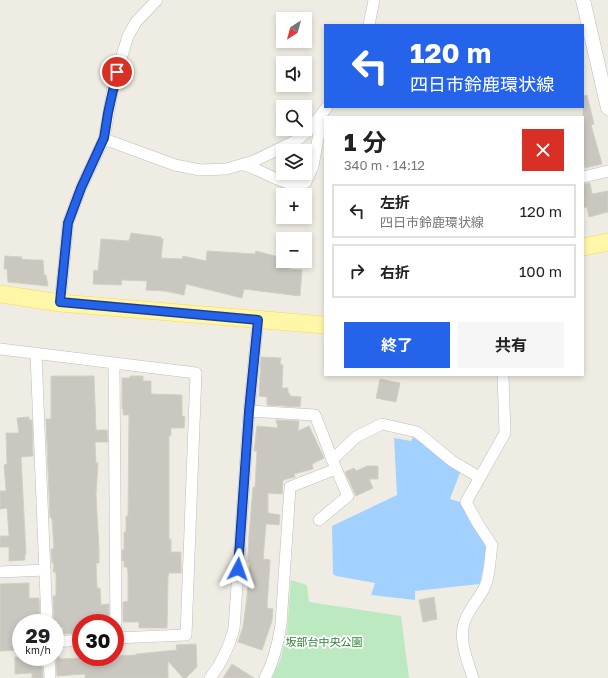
<!DOCTYPE html>
<html lang="ja">
<meta charset="utf-8">
<style>
:root{--surface:#fff;--page:#f6f6f6;--text:#222;--muted:#767676;--line:#e0e0e0;--accent:#2563eb}
body{margin:0;font-family:"Golos Text","Noto Sans JP",sans-serif;background:var(--page);color:var(--text);height:100vh;display:flex;flex-direction:column;font-size:15px;white-space:nowrap}
*{box-sizing:border-box;margin:0}
p{font-size:13px;color:var(--muted)}
.icon{flex:none;width:22px;height:22px;fill:none;stroke:currentColor;stroke-width:2;stroke-linecap:round;stroke-linejoin:round}
.map{position:relative;flex:1;overflow:hidden}
.drawer{position:absolute;left:324px;top:116px;width:260px;height:260px;display:flex;flex-direction:column;background:var(--surface);border-radius:0px;box-shadow:0 2px 6px #0003}
.drawer>*{flex:none}
.top-card{position:absolute;left:324px;top:24px;width:260px;height:84px;border-radius:0px;box-shadow:0 2px 6px #0003;background:#2563eb;color:#fff;overflow:hidden}
.needle{width:26px;rotate:216deg}
.buttons{position:absolute;left:276px;top:12px;display:grid;gap:8px}
.buttons a{display:grid;place-items:center;width:36px;height:36px;border-radius:0px;background:var(--surface);box-shadow:0 2px 6px #0003;font-size:20px}
.speed{position:absolute;left:12px;top:614px;display:flex;gap:8px;font-size:20px;font-weight:700;text-align:center}
.speed>*{display:grid;place-content:center;width:52px;height:52px;border-radius:50%;background:var(--surface);box-shadow:0 2px 6px #0003;line-height:1}
.speed small{font-size:10px;font-weight:400}
.speed .limit{border:6px solid #d22;background:#fff;color:#111}
.pin{position:absolute;display:grid;place-items:center;width:34px;height:34px;color:#fff;margin:-17px;border:2px solid #fff;border-radius:50%;box-shadow:0 1px 4px #0007}
.me{position:absolute;width:44px;margin:-22px;rotate:4deg;stroke-linejoin:round;filter:drop-shadow(0 0 3px #0008)}
.turn{display:flex;align-items:center;gap:14px;height:84px;padding:0 20px;font-size:18px}
.turn .icon{width:52px;height:52px;stroke-width:2.5}
.turn b{display:block;font-size:28px;line-height:34px}
.round{display:grid;place-items:center;flex:none;width:42px;height:42px;border-radius:0px;background:var(--page)}
.headline{display:flex;align-items:center;justify-content:space-between;height:68px;padding:0 20px}
h1{font-size:24px;font-weight:700;line-height:30px}
.button{display:flex;gap:8px;margin-top:auto;padding:8px 20px}
.button a{flex:1;height:46px;border-radius:0px;background:var(--accent);color:#fff;font-size:16px;font-weight:700;line-height:46px;text-align:center}
.button a+a{background:var(--page);color:var(--text)}
ul{padding:0;list-style:none}
li{display:flex;align-items:center;gap:12px;height:54px;margin:0 8px 6px;padding:0 12px;border:2px solid var(--line);border-radius:0px}
li div{flex:1}
li b{display:block;font-size:15px}
li em{font-style:normal}
.map>svg:first-child{display:block}
.green{fill:#bde9c0}
.water{fill:#a3d1ff}
.building{fill:#cac7c0;stroke:#d4cfc1}
.lines{fill:none;stroke-linecap:round;stroke-linejoin:round}
.minor-casing{stroke:#bbbdc3;stroke-width:12}
.tertiary-casing{stroke:#bbbdc3;stroke-width:15}
.primary-casing{stroke:#fcd64f;stroke-width:18}
.minor{stroke:#fff;stroke-width:11}
.tertiary{stroke:#fff;stroke-width:14}
.primary{stroke:#fff6a8;stroke-width:17}
.route-casing{stroke:#184099;stroke-width:10}
.route{stroke:#2563eb;stroke-width:7}
.labels{text-anchor:middle;dominant-baseline:central;stroke-width:3.5;stroke-linejoin:round;paint-order:stroke}
.park-label{font-size:11px;fill:#2d8236;stroke:#fff}
</style>
<div class="map">
<svg width="608" height="678" viewBox="0 0 608 678">
<rect width="100%" height="100%" fill="#efede3"/>
<path class="green" d="M291,580L307,585L309,602L401,616L409,678H272L281,658L287,631Z"/>
<path class="water" d="M413,437L461,470L450,499L460,502L487,549L480,584L415,591V600L371,595L375,583L336,576L333,574L332,526L397,495L394,438L411,441Z"/>
<g class="building">
<path d="M587,95L594,124L591,125L602,164L585,168L583,157V96Z"/>
<path d="M590,183L592,194L608,191V212L589,217L587,207L583,208V184Z"/>
<path d="M131,233L161,237V239H163L161,258L182,259L183,256L206,261L207,251L255,254L256,251L283,258V261H290L289,269L302,270L300,296L244,289L242,298L186,284L184,295L165,291L146,290L147,281L122,280L121,285L93,284L94,270L98,271L101,239L129,241Z"/>
<path d="M5,256L22,257L21,259L33,260H43L44,275H46L48,286L8,282L7,269H4Z"/>
<path d="M261,357L281,358L280,364L283,365L282,388H288V393L290,394V396L301,397L300,407L267,405V397L259,396Z"/>
<path d="M51,376H94L96,430H107L108,442H95L96,463H98L96,494L99,550V563H96L97,588H100L101,605L109,604V622L79,623L80,631H76V633L63,634V627L56,628V621H54L53,596H56V572H53L54,563H52L51,549H54L52,518H50L46,419H51Z"/>
<path d="M130,376H143V381H151V394L182,395V416L185,417L184,428H171V436L169,435V539H171V552H181V573H169L168,577L167,628H139V622H123V602L128,601V573L127,567H124V561H122V550H124V532H126V516H128L129,415H123V409H122V378H130Z"/>
<path d="M380,379L400,383L396,402L376,398Z"/>
<path d="M29,417V420H32L33,456L21,457L26,554H25V560L9,561V547H0V536H9L7,508L0,509V491H6V489L4,465L7,464L6,433H19L17,418Z"/>
<path d="M276,420L299,421L298,431L309,426L324,458L312,464L313,469L294,474L295,477L283,480L282,494L268,493V513L280,515L279,525L266,524L263,559L270,560L267,608L273,609L272,621L262,650L238,642L243,627L247,597L250,562H248L249,535L253,487H255L257,451H254L257,426L278,428Z"/>
<path d="M367,466H378V479H369L373,488L356,496L345,472L354,468L356,471Z"/>
<path d="M29,583V598H39L40,622L21,623V650L0,651V584Z"/>
<path d="M434,597L437,619L423,622L419,600Z"/>
<path d="M196,644L197,667L186,678H183L168,661V678H85V674L57,676L56,657H60V659L136,655V654L177,650L176,645Z"/>
<path d="M15,657H41L43,678H32V673L15,674Z"/>
<path d="M232,664L254,678H223Z"/>
</g>
<g class="lines">
<g class="minor-casing">
<g id="minor">
<path d="M369,25L374,0"/>
<path d="M104,139L175,165L200,170L226,169L254,161L297,140L309,130L327,107"/>
<path d="M243,165C261,168 288,191 306,182L313,166L322,117"/>
<path d="M583,177L608,171"/>
<path d="M60,303L68,223L81,188L104,139L114,82L128,36L136,22L157,0"/>
<path d="M0,349L196,373L186,635L115,638"/>
<path d="M36,354L47,623"/>
<path d="M114,364L116,638"/>
<path d="M249,411L315,415L336,469L290,487L281,625C278,644 274,661 265,678"/>
<path d="M332,460L356,437L382,424L417,432L452,461L479,477"/>
<path d="M319,520L348,496L336,469"/>
<path d="M0,572L45,570"/>
<path d="M55,642L81,640"/>
<path d="M49,657L50,678"/>
<path d="M210,678C222,663 229,647 234,629L249,411L258,320"/>
<path d="M473,678C467,659 457,637 466,618C471,606 481,597 486,584C490,572 490,557 492,545L478,524L466,502L505,433L503,375"/>
</g>
</g>
<g class="tertiary-casing">
<path id="tertiary" d="M583,0L608,108"/>
</g>
<g class="primary-casing">
<g id="primary">
<path d="M583,247L608,242"/>
<path d="M0,294L60,303L325,325"/>
</g>
</g>
<use href="#minor" class="minor"/>
<use href="#tertiary" class="tertiary"/>
<use href="#primary" class="primary"/>
</g>
<g class="lines">
<g class="route-casing">
<path id="route" d="M117,72L108,113L104,138L81,188L68,223L60,302L258,320L249,411L238,569"/>
</g>
<use href="#route" class="route"/>
</g>
<g class="labels">
<g class="park-label">
<text x="324" y="641">坂部台中央公園</text>
</g>
</g>
</svg>
<div class="buttons">
<a><svg class="needle" viewBox="-14 -14 28 28"><path d="M0-13l5 13h-10z" fill="#e53935"/><path d="M0 13l5-13h-10z" fill="#767676"/></svg></a>
<a><svg class="icon" aria-label="sound" viewBox="0 0 24 24"><path d="M4 9h4l5-4v14l-5-4H4zM17 9q2 3 0 6"/></svg></a>
<a><svg class="icon" aria-label="search" viewBox="0 0 24 24"><circle cx="10" cy="10" r="6"/><path d="M15 15l6 6"/></svg></a>
<a><svg class="icon" aria-label="layers" viewBox="0 0 24 24"><path d="M12 4l9 5-9 5-9-5zM3 14l9 5 9-5"/></svg></a>
<a>+</a>
<a>−</a>
</div>
<div class="speed"><div>29<small>km/h</small></div><div class="limit">30</div></div>
<div class="pin" style="left:117px;top:72px;background:#d93025"><svg class="icon" aria-label="arrive" viewBox="0 0 24 24"><path d="M6 21V4h12l-3 4 3 4H6"/></svg></div>
<svg class="me" style="left:238px;top:569px" viewBox="-20 -20 40 40"><path d="M0-17L14 15 0 8-14 15z" fill="#2563eb" stroke="#fff" stroke-width="4"/></svg>
<div class="top-card">
<div class="turn"><svg class="icon" aria-label="left" viewBox="0 0 24 24"><path d="M17 20v-9H6M10 6l-5 5 5 5"/></svg><div><b>120 m</b>四日市鈴鹿環状線</div></div>
</div>
<section class="drawer">
<div class="headline"><div><h1>1 分</h1><p>340 m · 14:12</p></div><a class="round" style="background:#d93025;color:#fff"><svg class="icon" aria-label="close" viewBox="0 0 24 24"><path d="M6 6l12 12M18 6L6 18"/></svg></a></div>
<ul>
<li><svg class="icon" aria-label="left" viewBox="0 0 24 24"><path d="M17 20v-9H6M10 6l-5 5 5 5"/></svg><div><b>左折</b><p>四日市鈴鹿環状線</p></div><em>120 m</em></li>
<li><svg class="icon" aria-label="right" viewBox="0 0 24 24"><path d="M7 20v-9h11M14 6l5 5-5 5"/></svg><div><b>右折</b></div><em>100 m</em></li>
</ul>
<div class="button"><a>終了</a><a>共有</a></div>
</section>
</div>
